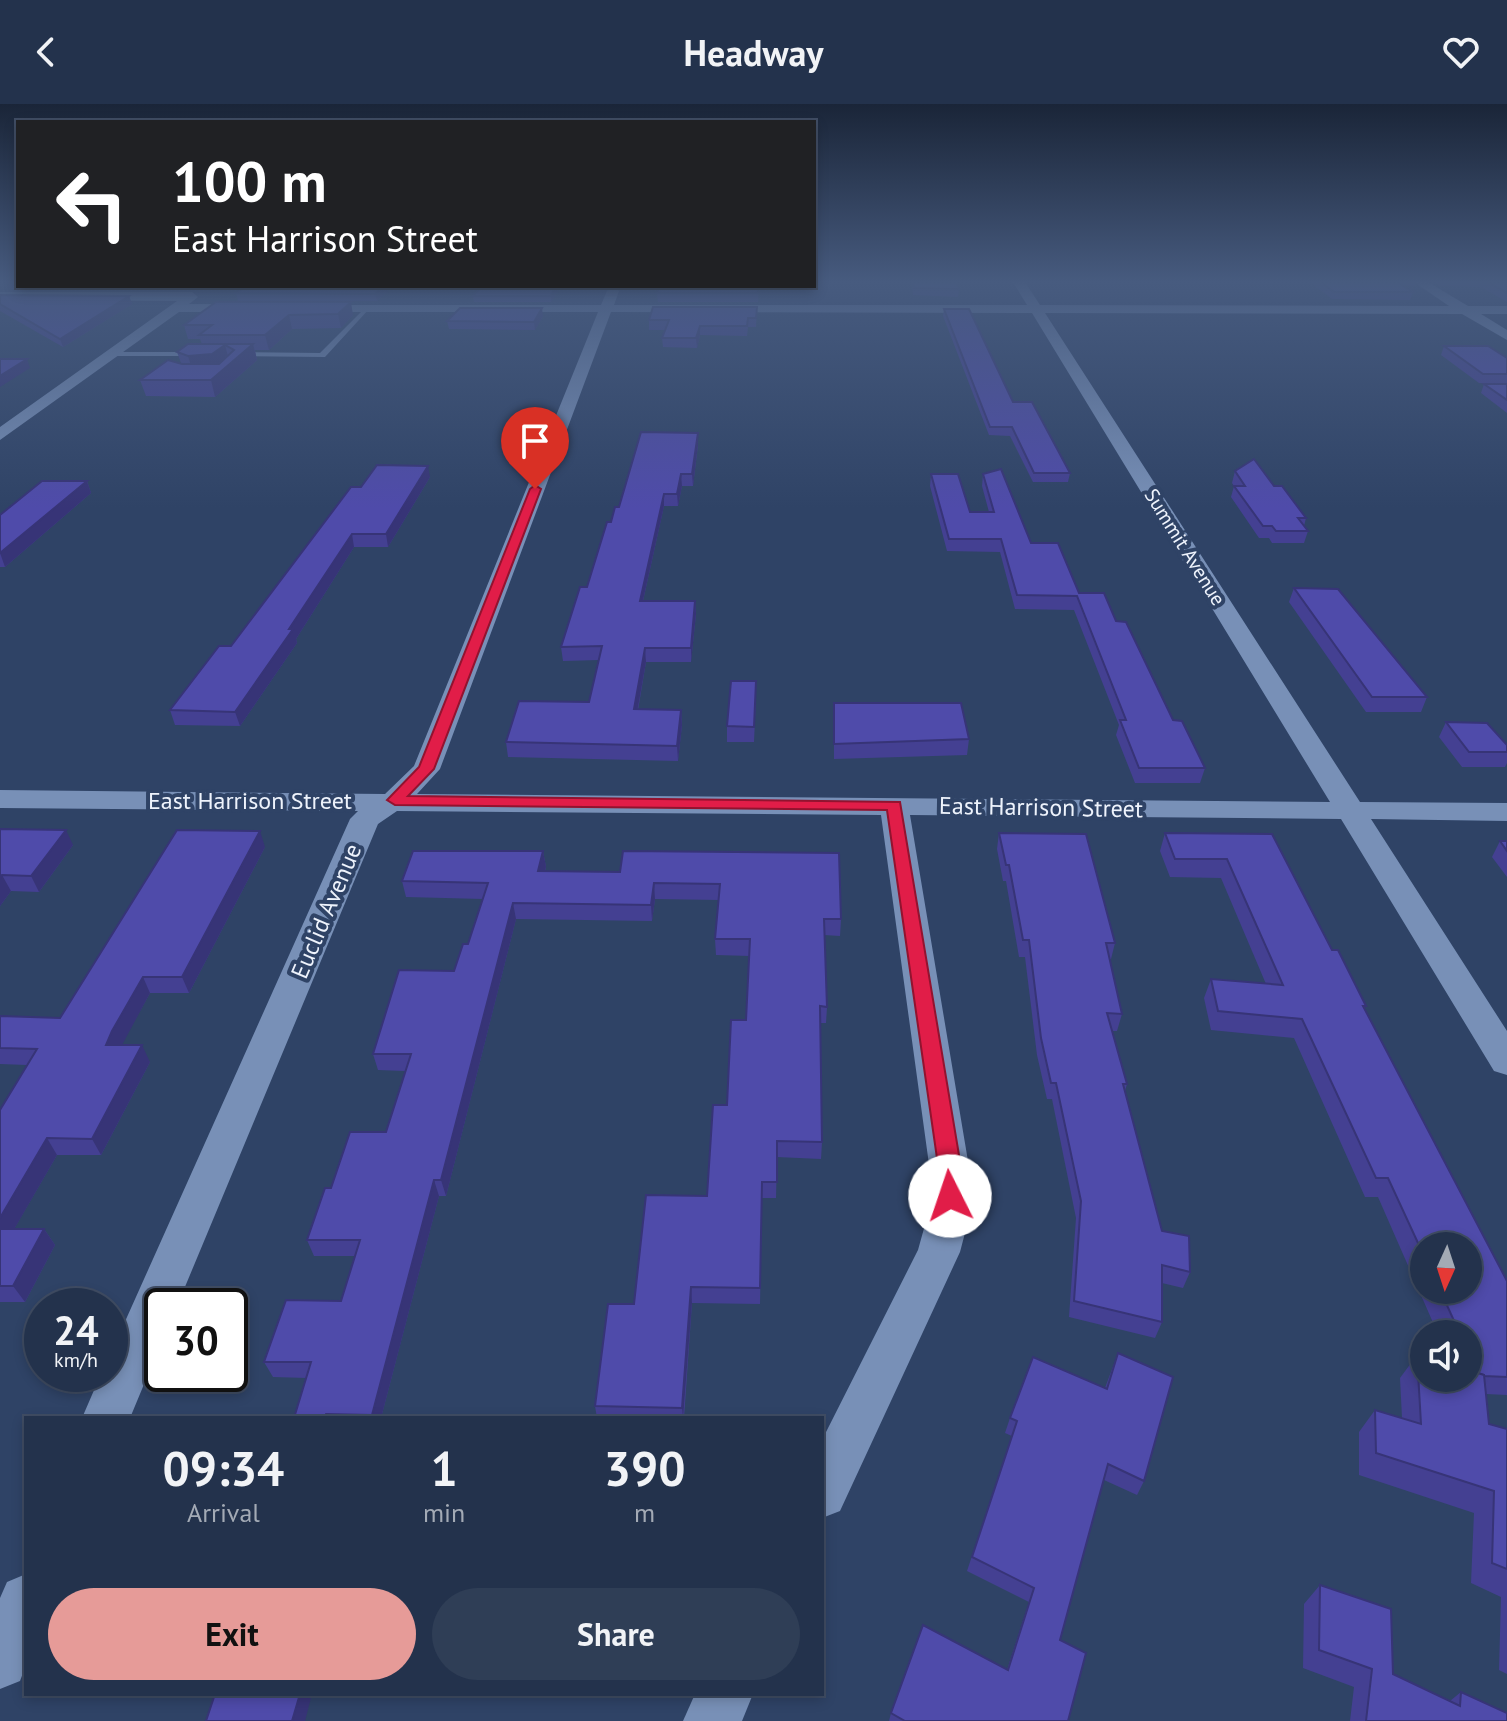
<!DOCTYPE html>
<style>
:root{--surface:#23324c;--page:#2f3e56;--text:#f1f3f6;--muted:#a3aab5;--line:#404d64;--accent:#e69b98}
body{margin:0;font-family:"PT Sans",sans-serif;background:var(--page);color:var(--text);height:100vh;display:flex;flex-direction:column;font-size:30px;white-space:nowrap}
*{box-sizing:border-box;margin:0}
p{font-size:26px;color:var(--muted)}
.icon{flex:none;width:44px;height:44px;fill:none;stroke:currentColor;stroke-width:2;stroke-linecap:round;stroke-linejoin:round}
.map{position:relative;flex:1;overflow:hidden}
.sheet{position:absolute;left:24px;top:1312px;width:800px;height:280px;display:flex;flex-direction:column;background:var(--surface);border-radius:0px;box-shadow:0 4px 12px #0003,0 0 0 2px var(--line)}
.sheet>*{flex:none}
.top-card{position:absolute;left:16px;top:16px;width:800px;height:168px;border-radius:0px;box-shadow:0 4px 12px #0003,0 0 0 2px var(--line);background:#202124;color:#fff;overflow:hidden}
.needle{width:52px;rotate:183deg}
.buttons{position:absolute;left:1410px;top:1128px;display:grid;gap:16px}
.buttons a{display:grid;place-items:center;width:72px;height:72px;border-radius:50%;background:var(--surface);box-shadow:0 4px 12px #0003,0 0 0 2px var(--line);font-size:40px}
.speed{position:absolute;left:24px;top:1184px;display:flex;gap:16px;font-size:40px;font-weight:700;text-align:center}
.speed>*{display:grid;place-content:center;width:104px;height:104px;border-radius:50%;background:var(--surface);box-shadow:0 4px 12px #0003,0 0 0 2px var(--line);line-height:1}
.speed small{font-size:20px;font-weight:400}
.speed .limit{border:4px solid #111;border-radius:12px;background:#fff;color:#111}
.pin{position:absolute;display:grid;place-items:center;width:68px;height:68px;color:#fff;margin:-82px -34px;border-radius:50% 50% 50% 0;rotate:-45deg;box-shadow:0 0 8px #0007}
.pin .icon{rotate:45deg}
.me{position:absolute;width:88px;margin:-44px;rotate:356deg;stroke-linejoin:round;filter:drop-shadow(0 0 6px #0008)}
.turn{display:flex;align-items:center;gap:28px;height:168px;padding:0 24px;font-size:36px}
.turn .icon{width:104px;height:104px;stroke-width:2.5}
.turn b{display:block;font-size:56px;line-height:68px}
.eta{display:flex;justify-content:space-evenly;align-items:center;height:136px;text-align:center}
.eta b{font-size:48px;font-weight:700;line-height:56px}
.cta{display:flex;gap:16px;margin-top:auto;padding:16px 24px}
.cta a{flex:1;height:92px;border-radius:48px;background:var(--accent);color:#111;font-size:32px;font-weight:700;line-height:92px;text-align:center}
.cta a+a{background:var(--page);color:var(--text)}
header{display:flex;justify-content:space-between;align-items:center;height:104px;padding:0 24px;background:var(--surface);font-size:36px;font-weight:700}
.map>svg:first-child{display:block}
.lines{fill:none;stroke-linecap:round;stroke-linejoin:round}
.lane{fill:#7890b7;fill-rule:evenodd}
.street{fill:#7890b7;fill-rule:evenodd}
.wall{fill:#444092;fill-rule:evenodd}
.shaded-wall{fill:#373477}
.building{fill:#4f4baa;stroke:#373477;stroke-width:2}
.route{fill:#e11d48;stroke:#92132f;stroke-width:2}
.labels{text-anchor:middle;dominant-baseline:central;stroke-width:8;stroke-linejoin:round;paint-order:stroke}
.far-street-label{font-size:20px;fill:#eef3fc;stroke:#2f4366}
.street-label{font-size:24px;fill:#eef3fc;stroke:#2f4366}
</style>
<header><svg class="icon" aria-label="back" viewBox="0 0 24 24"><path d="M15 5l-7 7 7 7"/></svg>Headway<svg class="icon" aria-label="heart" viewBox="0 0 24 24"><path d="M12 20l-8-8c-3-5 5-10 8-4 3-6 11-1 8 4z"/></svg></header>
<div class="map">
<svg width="1507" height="1617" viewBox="0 0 1507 1617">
<rect width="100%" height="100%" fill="#2f4366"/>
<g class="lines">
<g class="lane">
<path d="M367,202L369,205L325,253L237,252L233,250L237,248L320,249Z"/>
<path d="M112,248H197L201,250L197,252H109Z"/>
</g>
<g class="street">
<path d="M1013,178H1025L1040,201L1449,202L1414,178H1428L1468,202H1507V210H1481L1507,226V236L1462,210L1045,209L1360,698L1507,699V717L1371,715L1507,927V971L1494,967L1341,715L910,711L971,1075L970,1110L960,1148L840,1407L822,1414V1336L918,1146L928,1110L931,1075L881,711L397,707L378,720L177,1202H162V1237L130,1314H82L101,1270H110V1251L350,715L358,707L0,704V686L385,690L414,662L598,208H308L303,207V201H601L607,187L613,183L619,187L614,201H1027ZM611,208L1032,209L1330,698L417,690L440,665Z"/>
<path d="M0,188H192L198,193L189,200H249L256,204L249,208H179L0,336V323L177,197L0,196Z"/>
<path d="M26,1470V1561L20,1577L0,1585V1494L7,1478Z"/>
<path d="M695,1590H753L742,1617H683Z"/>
</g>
</g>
<g class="wall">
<path d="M8,178H18V182H159L153,186L11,185Z"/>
<path d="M912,178H956L959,185L958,193L913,191Z"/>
<path d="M1310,178H1416L1415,182H1404L1413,188L1410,196L1332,195Z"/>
<path d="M1433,178H1507V198L1481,183L1441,182Z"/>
<path d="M246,182H387L388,187L377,197H238L236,189Z"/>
<path d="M561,182L551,198H474L473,192L491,184Z"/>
<path d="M759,182L758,198H658L657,189Z"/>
<path d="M0,191L129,192L132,200L63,243L0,207Z"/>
<path d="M216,198L353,211L341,224L292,225L269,246H255L257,256L215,293L146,292L140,276L181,259L177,248L202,240L200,235H188L184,221Z"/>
<path d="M757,203L756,223H748L747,232L700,231L697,244L663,243L662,234L665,226H649V216Z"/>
<path d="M944,205L1013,298L1070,369L1068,378H1033L1010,332L989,331L943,212Z"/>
<path d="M543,212L535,226L449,225L447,217Z"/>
<path d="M1444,242L1507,254V280L1479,279L1441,251Z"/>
<path d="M1484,280H1507V309L1481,289Z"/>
<path d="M698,341L693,382H682L678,402H664L643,497H695L696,510L691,558H646L638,606H681L682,621L678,657L508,653L506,638L589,598L599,556L563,557L561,543L587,483L611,418L619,403Z"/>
<path d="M1235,367L1274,382L1306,414L1304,422L1308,427L1304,439H1272L1269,434H1259L1231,393L1234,382L1232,379Z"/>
<path d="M931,370L970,408H989L982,382L983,370L1031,439L1079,489L1116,517L1173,616L1205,664L1200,679H1135L1116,631L1119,621L1074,506L1015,505L1000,448L947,447L930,382Z"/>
<path d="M430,373L388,443H354L296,535L297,539L240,622L175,621L170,606L231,542L361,383Z"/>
<path d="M87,377L91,389L5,463H0V411Z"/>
<path d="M1294,484L1427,593L1421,608H1366L1289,498Z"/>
<path d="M756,592L754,638H727V622Z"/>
<path d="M834,599L969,635L967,651L834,655Z"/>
<path d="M1446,618L1507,641V659L1505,663H1462L1439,633Z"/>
<path d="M0,725L73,741L39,788L11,787L0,802Z"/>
<path d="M999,729L1115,839L1111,855H1110L1122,910L1117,927H1112L1127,980L1125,987L1162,1127L1190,1168L1183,1184L1162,1179V1218L1155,1234L1069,1213L1076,1114L1052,995H1047L1037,951L1025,853H1019L1006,777H1003L997,745Z"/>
<path d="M1165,729L1272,730L1332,846L1366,902L1364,905L1507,1177V1291L1486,1290L1489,1320L1507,1325V1570L1499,1566L1501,1493L1471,1479L1474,1409L1359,1371V1328L1375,1306L1402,1314L1400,1274L1417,1251L1468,1274V1230H1438L1378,1093H1365L1294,934L1211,926L1204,894L1211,875L1266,880L1221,774L1170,773L1160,747ZM1424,1142L1468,1186H1424Z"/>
<path d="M1500,737H1507V773L1492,753Z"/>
<path d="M265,743L189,889H150L121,941L150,958L101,1051H57L14,1125H44L55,1141L25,1198H0V1006L27,961L0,960V912L60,914Z"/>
<path d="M543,747L546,763L545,767L620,768L623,747L841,815L840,832L824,831L827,903L826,919H820L822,1038L821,1055L777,1053L776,1094H762L760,1200L692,1199L684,1314H597L595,1302L634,1200L707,1092L746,916L750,852L716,851L715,835L719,796L655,795L652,817L516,815L446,1092H439L381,1314H294L307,1274L273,1273L264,1258L341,1197L355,1152H314L307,1136L331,1084L386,1028L405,967L378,966L373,950L454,867L468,840L483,795L406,793L402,777Z"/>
<path d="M1118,1249L1144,1377L1137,1391L1104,1376L1060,1536L1068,1617H889L891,1609L1007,1566L1029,1498L967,1467L1012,1332L1005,1329L1010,1314L1105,1284Z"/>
<path d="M1320,1481L1393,1570L1450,1597L1461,1588L1507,1617H1350L1354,1583L1303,1564L1304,1500Z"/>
</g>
<g class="shaded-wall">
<path d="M383,182H387L388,187L377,197L375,190Z"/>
<path d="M556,182H561L551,198V192Z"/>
<path d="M129,192L132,200L63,243L60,235Z"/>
<path d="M351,198L353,211L341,224L338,210Z"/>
<path d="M542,204L543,212L535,226L534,218Z"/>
<path d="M289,211L292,225L269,246L265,231Z"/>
<path d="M700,222V231L697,244L696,234Z"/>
<path d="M253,240L257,256L215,293L211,276Z"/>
<path d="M225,241L229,256L193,268L188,252Z"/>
<path d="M27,255L30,264L0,283V272Z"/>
<path d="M698,329V341L693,382L692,370Z"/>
<path d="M428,362L430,373L388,443L386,430Z"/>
<path d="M681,370L682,382L678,402L677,390Z"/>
<path d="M87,377L91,389L5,463L0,449Z"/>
<path d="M664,390V402L640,510V497Z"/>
<path d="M352,430L354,443L296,535L297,539L240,622L235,608Z"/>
<path d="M695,497L696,510L691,558V544Z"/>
<path d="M645,544L646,558L635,620L634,605Z"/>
<path d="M681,606L682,621L678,657L677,642Z"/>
<path d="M66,726L73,741L39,788L31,772Z"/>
<path d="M260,727L265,743L189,889L182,873Z"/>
<path d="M543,747L546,763L540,783L538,767Z"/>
<path d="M2,771L11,787L0,802V775Z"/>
<path d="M654,779L655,795L652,817L651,801Z"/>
<path d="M513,799L516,815L446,1092L441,1076Z"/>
<path d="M143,873L150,889L121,943L106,941L112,927Z"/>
<path d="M142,941L150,958L101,1051L92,1035Z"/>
<path d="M47,1034L57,1051L5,1141L0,1133V1114Z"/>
<path d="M434,1076L439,1092L381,1314H373L372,1311Z"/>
<path d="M44,1125L55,1141L25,1198L13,1182Z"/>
<path d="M691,1183L692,1199L683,1314L682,1304Z"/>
<path d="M300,1590H312L305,1617H292Z"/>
</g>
<g class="building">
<path d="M913,178H956L959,185L914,184Z"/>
<path d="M1321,178H1397L1413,188H1334Z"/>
<path d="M1488,178H1507V189Z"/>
<path d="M246,182H383L375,190L236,189Z"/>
<path d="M492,182H556L551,192H473L480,184H491Z"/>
<path d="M659,182H758V189H657Z"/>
<path d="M0,191L129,192L60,235L0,200Z"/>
<path d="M216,198H351L338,210L289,211L265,231H199L212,221H184Z"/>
<path d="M653,203H757L756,214H748L747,222H700L696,234H662L669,216H649Z"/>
<path d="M460,204H542L534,218L447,217Z"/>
<path d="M944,205H969L1013,298H1032L1070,369H1034L1012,323H990Z"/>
<path d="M188,240H253L211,276H140L168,256L182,260H219L234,246L225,241L212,250L188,252L177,248Z"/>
<path d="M1444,242H1488L1507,254V270H1483Z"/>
<path d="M0,255H27L0,272Z"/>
<path d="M1484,280H1507V296Z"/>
<path d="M641,328L698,329L692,370H681L677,390H664L640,497H695L691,544H645L634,605L681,606L677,642L506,638L519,597L589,598L602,542L561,543L580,483H587L607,418H611L615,403H619Z"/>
<path d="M1254,355L1274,382H1282L1306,414H1298L1308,427H1276L1272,422H1263L1234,382H1245L1235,367Z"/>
<path d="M377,361L428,362L386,430H352L289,525H293L235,608L170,606L219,542H231L351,383H361Z"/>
<path d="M1001,365L1031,439H1058L1079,489H1104L1116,517L1126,518L1173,616L1182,617L1205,664H1139L1120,616H1126L1077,492L1017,491L1001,435H949L931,370H958L970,408H994L983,370Z"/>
<path d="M42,377H87L0,449V411Z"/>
<path d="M1294,484L1338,485L1427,593H1372Z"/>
<path d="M731,577H756L754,623L727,622Z"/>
<path d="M834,599H961L969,635L834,640Z"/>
<path d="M1446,618L1487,619L1507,641V648H1469Z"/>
<path d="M0,725L66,726L31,772L2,771L0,775Z"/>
<path d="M177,726L260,727L182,873H143L112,927L106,941H142L92,1035L47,1034L0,1114V1006L37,945L0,944V912L60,914Z"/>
<path d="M999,729L1086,730L1115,839H1106L1122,910L1107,909L1127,980H1123L1162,1127L1189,1132L1190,1168L1162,1161V1218L1074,1197L1081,1097L1056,979H1051L1041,934L1029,836H1023L1009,761H1006Z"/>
<path d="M1165,729L1272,730L1332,846H1338L1366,902H1363L1507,1177V1273L1484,1272V1271L1478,1269L1468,1248V1230H1460L1440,1186H1468V1142H1424V1152L1388,1074H1376L1302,915L1218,907L1211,875L1283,881L1227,755H1175Z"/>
<path d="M1500,737H1507V747Z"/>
<path d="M413,747H543L538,767L620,768L623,747L839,749L841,815H824L827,903L820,902L822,1038L777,1037V1078H762L760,1184L691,1183L682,1304L595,1302L608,1200H634L646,1091L707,1092L713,1001H727L731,916H746L750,835H715L720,780L654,779L651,801L513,799L441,1076H434L372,1311L326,1310L324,1314H294L311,1258H264L286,1196L341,1197L360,1136H307L325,1084H331L350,1028H386L411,950H373L399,866L454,867L463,840H468L488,779L402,777Z"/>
<path d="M0,1125H44L13,1182H0Z"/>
<path d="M1118,1249L1173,1273L1144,1377L1108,1360L1060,1536L1086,1549L1068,1617H905L891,1609L923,1521L1008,1566L1034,1484L972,1453L1017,1317L1010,1314L1033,1253L1107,1285Z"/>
<path d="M1417,1251L1424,1253V1274H1468V1266L1484,1271L1489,1320L1507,1325V1465L1492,1459L1494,1387L1376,1349L1375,1306L1421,1320Z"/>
<path d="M1320,1481L1391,1505L1393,1570L1460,1602L1461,1588L1507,1609V1617H1366L1372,1565L1319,1546Z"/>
<path d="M215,1590H300L292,1617H206Z"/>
</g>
<linearGradient id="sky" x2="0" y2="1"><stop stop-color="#1a2538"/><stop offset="0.44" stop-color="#475b7f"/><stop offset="1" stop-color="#475b7f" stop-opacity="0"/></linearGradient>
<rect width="1507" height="404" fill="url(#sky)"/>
<path class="route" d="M535,381L541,385L434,665L408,692L900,698L963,1075L959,1099L950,1102L942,1099L940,1075L887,706L395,701L387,696L419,663L530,385Z"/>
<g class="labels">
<g class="far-street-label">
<text transform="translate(1185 443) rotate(58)">Summit Avenue</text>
</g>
<g class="street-label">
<text x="250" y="696">East Harrison Street</text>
<text transform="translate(1041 703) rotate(1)">East Harrison Street</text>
<text transform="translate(326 807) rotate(-67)">Euclid Avenue</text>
</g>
</g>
</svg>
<div class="buttons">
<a><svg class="needle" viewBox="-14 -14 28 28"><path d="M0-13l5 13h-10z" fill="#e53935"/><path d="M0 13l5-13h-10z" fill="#a3aab5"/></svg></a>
<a><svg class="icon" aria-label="sound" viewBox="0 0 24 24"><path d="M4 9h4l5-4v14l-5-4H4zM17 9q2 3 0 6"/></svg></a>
</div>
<div class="speed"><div>24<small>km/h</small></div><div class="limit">30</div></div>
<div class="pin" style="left:535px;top:385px;background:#d93025"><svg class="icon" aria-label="arrive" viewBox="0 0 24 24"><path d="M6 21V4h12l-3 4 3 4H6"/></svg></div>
<svg class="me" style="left:950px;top:1092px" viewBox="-20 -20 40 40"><circle r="19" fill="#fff"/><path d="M0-13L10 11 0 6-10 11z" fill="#e11d48"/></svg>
<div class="top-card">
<div class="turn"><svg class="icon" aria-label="left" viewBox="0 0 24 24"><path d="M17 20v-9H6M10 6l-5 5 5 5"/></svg><div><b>100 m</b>East Harrison Street</div></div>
</div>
<section class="sheet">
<div class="eta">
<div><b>09:34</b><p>Arrival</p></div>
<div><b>1</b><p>min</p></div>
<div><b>390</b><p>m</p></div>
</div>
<div class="cta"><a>Exit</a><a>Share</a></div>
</section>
</div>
